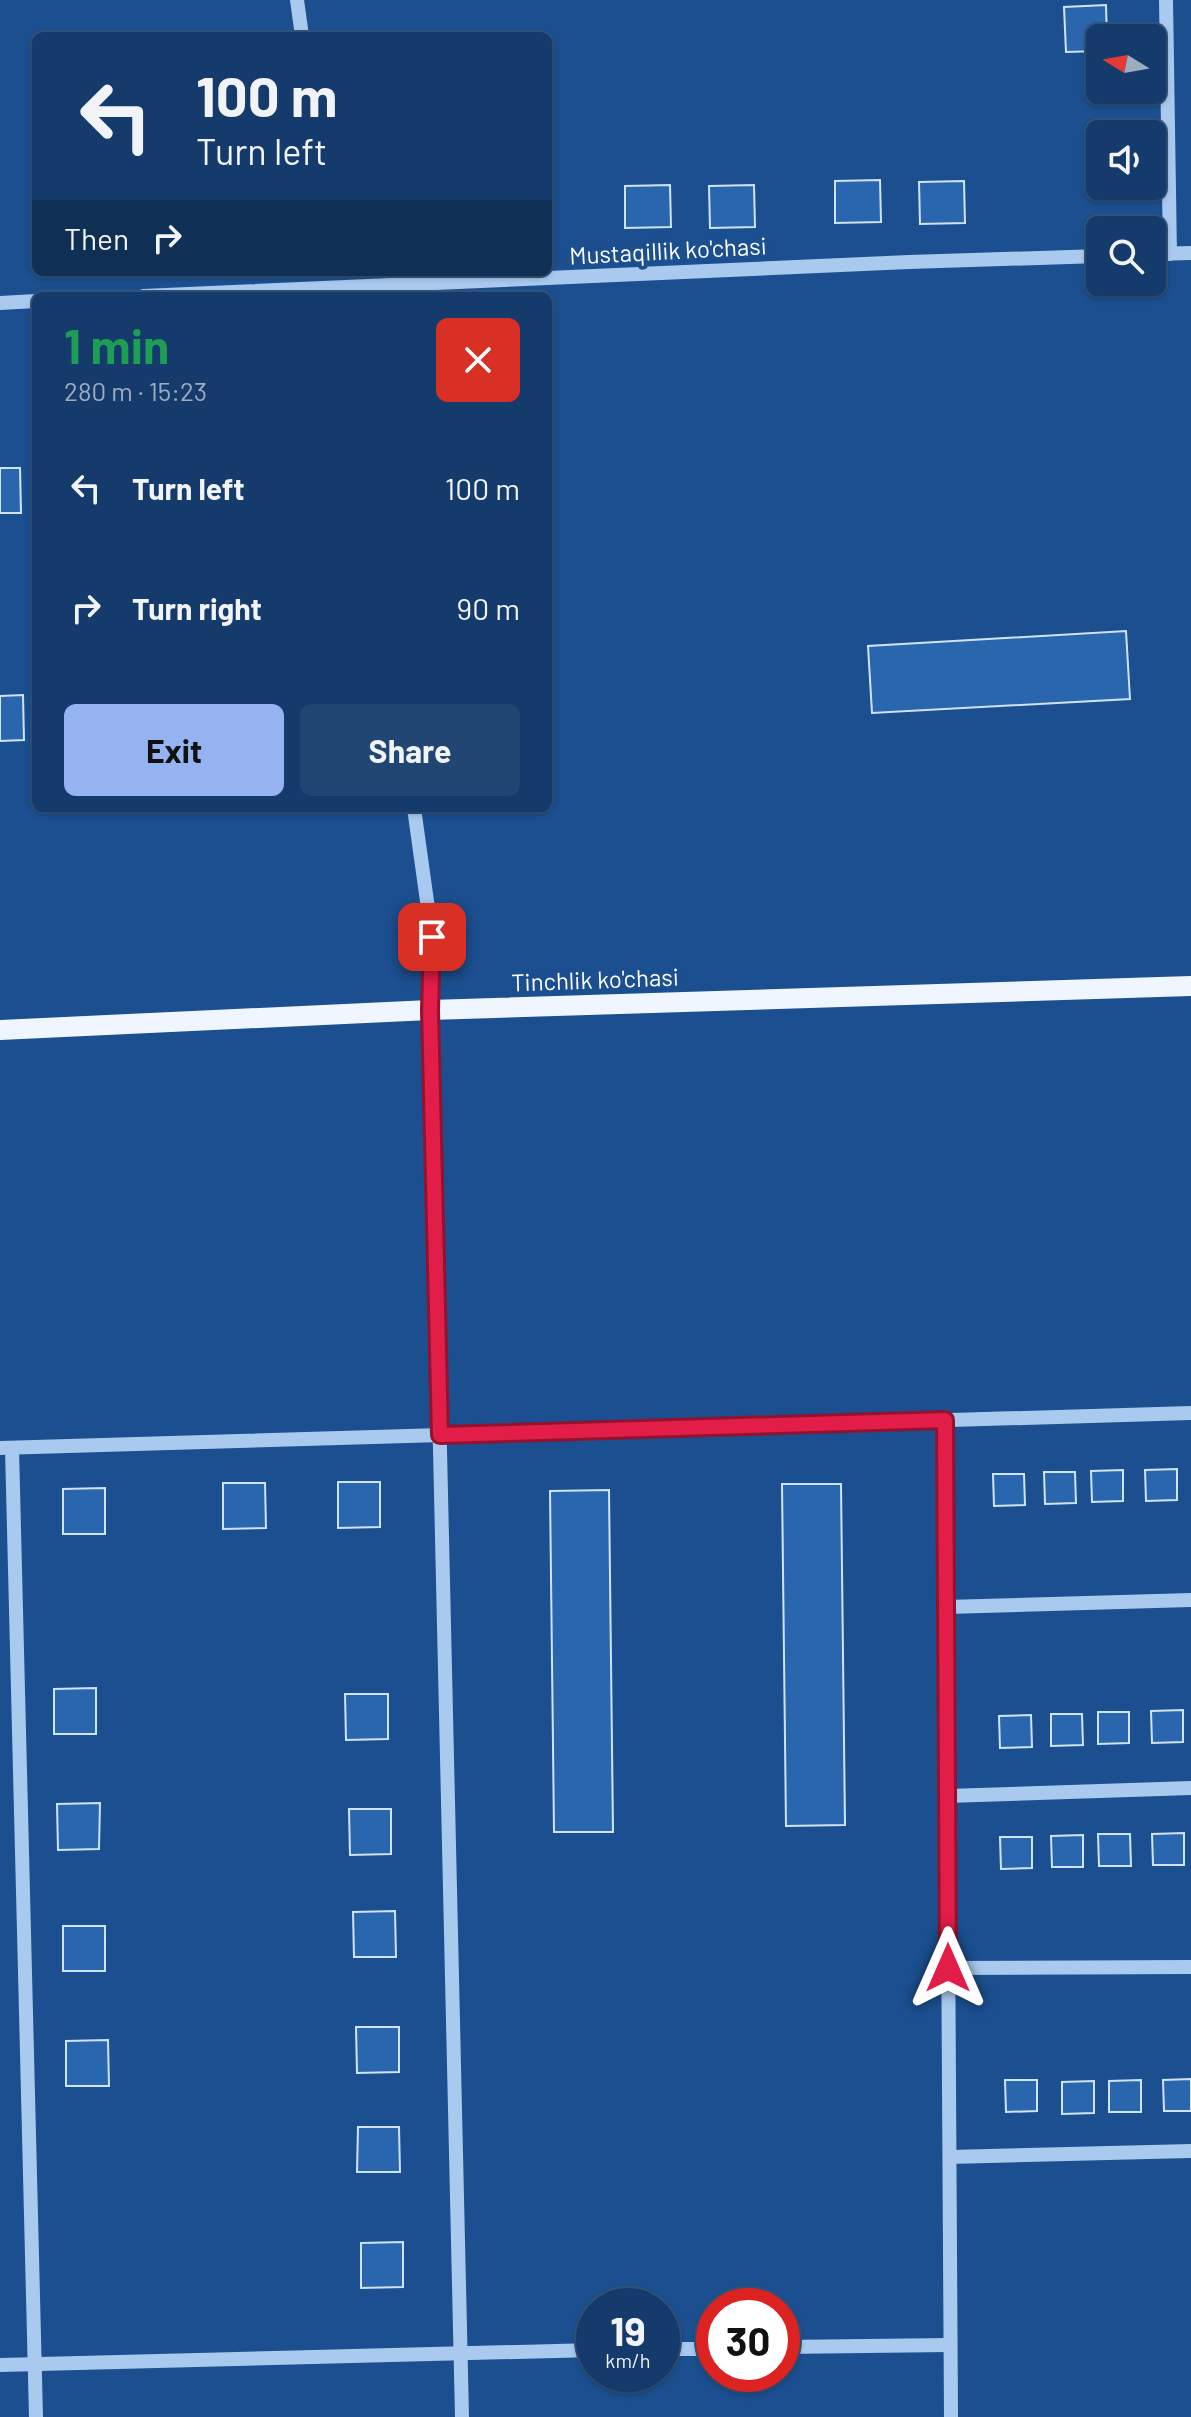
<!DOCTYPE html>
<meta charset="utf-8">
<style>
:root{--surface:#143b6b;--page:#214673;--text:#f1f3f6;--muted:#9dadc1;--line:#33557e;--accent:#95b2f1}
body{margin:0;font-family:Barlow,sans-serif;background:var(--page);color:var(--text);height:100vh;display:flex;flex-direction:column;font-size:30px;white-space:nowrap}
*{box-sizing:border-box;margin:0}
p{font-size:26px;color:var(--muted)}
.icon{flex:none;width:44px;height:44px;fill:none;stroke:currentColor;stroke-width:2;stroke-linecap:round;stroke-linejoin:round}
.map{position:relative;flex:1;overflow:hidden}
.sheet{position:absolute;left:32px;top:292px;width:520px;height:520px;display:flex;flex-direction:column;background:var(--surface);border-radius:12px;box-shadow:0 2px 6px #0004,0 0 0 2px var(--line)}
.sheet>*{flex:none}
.guide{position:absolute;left:32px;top:32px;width:520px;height:244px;border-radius:12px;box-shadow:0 2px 6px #0004,0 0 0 2px var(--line);background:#143b6b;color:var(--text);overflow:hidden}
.needle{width:52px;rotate:281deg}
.controls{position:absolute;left:1086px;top:24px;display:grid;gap:16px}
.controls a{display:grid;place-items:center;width:80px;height:80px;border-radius:12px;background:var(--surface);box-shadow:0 2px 6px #0004,0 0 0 2px var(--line);font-size:40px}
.speed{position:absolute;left:576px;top:2288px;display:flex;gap:16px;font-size:40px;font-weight:700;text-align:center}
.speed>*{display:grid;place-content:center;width:104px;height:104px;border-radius:50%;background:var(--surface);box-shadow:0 2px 6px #0004,0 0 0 2px var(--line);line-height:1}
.speed small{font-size:20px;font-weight:400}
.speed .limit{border:12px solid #d22;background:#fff;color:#111}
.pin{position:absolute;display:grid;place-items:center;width:68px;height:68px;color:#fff;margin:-34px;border-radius:16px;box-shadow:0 4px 12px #0006}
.me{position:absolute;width:88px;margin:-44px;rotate:0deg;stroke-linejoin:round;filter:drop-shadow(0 0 6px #0008)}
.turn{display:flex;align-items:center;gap:28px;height:168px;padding:0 32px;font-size:36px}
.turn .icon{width:104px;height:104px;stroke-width:2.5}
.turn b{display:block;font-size:56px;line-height:68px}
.then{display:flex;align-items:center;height:76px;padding:0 32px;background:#0003;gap:16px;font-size:30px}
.round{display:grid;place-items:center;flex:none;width:84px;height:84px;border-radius:12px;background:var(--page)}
.head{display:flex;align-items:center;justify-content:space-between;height:136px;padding:0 32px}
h1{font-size:48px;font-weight:700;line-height:60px;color:#1e9e55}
.action{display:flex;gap:16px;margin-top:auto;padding:16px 32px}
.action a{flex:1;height:92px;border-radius:12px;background:var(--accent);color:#111;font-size:32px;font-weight:700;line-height:92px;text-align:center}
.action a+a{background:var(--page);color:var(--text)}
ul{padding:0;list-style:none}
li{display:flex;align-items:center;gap:24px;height:120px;padding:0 32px}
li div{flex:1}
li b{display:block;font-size:30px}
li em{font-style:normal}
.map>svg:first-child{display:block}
.building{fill:#2a66ad;stroke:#cfe3fa;stroke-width:2}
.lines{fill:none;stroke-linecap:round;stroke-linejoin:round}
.minor{stroke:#a9c9ee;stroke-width:14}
.major{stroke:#f0f6ff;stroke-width:20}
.route-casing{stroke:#92132f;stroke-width:20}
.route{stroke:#e11d48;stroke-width:14}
.labels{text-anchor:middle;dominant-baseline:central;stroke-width:8;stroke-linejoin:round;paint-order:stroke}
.street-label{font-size:24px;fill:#fff;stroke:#1b4f8f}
</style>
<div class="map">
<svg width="1191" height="2417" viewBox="0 0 1191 2417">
<rect width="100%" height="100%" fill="#1b4f8f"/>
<g class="building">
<path d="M1106,5L1107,38H1100V51L1066,52L1064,7Z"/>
<path d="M880,180L881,222L835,223V181Z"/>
<path d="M964,181L965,223L920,224L919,182Z"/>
<path d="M670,185L671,227L625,228V186Z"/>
<path d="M754,185L755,227L710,228L709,186Z"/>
<path d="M0,468H20L21,513H0Z"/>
<path d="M1126,631L1130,699L872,713L868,646Z"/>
<path d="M23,695L24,740L0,741V696Z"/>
<path d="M1177,1469V1500L1146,1501L1145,1470Z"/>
<path d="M1123,1470V1501L1092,1502L1091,1471Z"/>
<path d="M1044,1472H1075L1076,1503L1045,1504Z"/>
<path d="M993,1474H1024L1025,1505L994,1506Z"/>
<path d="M338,1482H380V1527L338,1528Z"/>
<path d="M223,1483H265L266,1528L223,1529Z"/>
<path d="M782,1484H841L845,1825L786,1826Z"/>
<path d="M105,1488V1534H63V1489Z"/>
<path d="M609,1490L613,1832H554L550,1491Z"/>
<path d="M96,1688V1734H54V1689Z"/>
<path d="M345,1694H388V1739L346,1740Z"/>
<path d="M1183,1710V1742L1152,1743L1151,1711Z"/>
<path d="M1098,1712H1129V1743L1098,1744Z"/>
<path d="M1051,1714H1082L1083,1745L1051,1746Z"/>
<path d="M1031,1715L1032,1747L1000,1748L999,1716Z"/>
<path d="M100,1803L99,1849L58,1850L57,1804Z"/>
<path d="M349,1809H391V1854L350,1855Z"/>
<path d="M1184,1833V1865H1153L1152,1834Z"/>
<path d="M1098,1834H1130L1131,1866H1099Z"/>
<path d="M1083,1835V1867H1052L1051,1836Z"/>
<path d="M1000,1837H1032V1868L1001,1869Z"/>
<path d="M395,1911L396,1957H354L353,1912Z"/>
<rect x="63" y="1926" width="42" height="45"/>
<path d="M356,2027H399V2072L357,2073Z"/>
<path d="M108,2040L109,2086H66V2041Z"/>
<path d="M1191,2079V2111H1164L1163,2080Z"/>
<path d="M1005,2080H1037V2111L1006,2112Z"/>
<path d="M1141,2080V2112H1109V2081Z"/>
<path d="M1094,2081V2113L1062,2114V2082Z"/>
<path d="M358,2127H399L400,2172H357Z"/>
<path d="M403,2242V2287L361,2288V2243Z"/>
</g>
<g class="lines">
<g class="minor">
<path d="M297,0L302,36"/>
<path d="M1166,0L1170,254"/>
<path d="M1152,254L1191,253"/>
<path d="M143,296L909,262L1100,256"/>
<path d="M0,303L36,301"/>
<path d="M414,808L432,937L430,1010L462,2417"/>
<path d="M945,1420L951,2417"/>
<path d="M0,1448L1191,1413"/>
<path d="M12,1448L36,2417"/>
<path d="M946,1607L1191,1600"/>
<path d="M947,1796L1191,1788"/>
<path d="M948,1968L1191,1967"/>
<path d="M950,2157L1191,2151"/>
<path d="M782,2347L950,2345"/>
<path d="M662,2349H714"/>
<path d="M0,2365L594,2350"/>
</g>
<path class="major" d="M0,1030L430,1010L1191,986"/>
</g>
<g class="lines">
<g class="route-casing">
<path id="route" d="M432,937L430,1010L440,1435L945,1420L948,1968"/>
</g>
<use href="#route" class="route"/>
</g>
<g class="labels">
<g class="street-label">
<text transform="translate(668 250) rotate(-3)">Mustaqillik ko'chasi</text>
<text transform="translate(595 979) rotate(-2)">Tinchlik ko'chasi</text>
</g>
</g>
</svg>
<div class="controls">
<a><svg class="needle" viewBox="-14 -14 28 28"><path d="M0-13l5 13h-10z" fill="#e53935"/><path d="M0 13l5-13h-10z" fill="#9dadc1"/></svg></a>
<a><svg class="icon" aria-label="sound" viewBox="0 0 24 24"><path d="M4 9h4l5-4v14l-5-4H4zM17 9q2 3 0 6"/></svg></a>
<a><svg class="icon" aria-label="search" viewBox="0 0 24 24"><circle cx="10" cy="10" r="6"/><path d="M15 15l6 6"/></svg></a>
</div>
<div class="speed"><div>19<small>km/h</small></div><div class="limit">30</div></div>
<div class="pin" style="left:432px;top:937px;background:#d93025"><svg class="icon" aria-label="arrive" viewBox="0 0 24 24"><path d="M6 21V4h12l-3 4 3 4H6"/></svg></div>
<svg class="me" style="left:948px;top:1968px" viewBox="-20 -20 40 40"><path d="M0-17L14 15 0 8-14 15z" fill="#e11d48" stroke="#fff" stroke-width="4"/></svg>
<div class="guide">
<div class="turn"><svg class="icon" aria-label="left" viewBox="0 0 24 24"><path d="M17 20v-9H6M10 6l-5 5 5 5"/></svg><div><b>100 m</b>Turn left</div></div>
<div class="then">Then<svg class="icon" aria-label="right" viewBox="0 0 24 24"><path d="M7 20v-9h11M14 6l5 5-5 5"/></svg></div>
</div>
<section class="sheet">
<div class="head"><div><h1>1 min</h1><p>280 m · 15:23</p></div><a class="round" style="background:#d93025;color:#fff"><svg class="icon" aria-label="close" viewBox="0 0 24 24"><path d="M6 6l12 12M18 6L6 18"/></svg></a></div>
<ul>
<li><svg class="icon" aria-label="left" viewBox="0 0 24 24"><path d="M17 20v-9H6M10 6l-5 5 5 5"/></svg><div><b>Turn left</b></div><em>100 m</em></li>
<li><svg class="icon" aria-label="right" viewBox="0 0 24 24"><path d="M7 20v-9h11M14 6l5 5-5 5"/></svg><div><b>Turn right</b></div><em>90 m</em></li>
</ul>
<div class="action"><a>Exit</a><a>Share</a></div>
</section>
</div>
